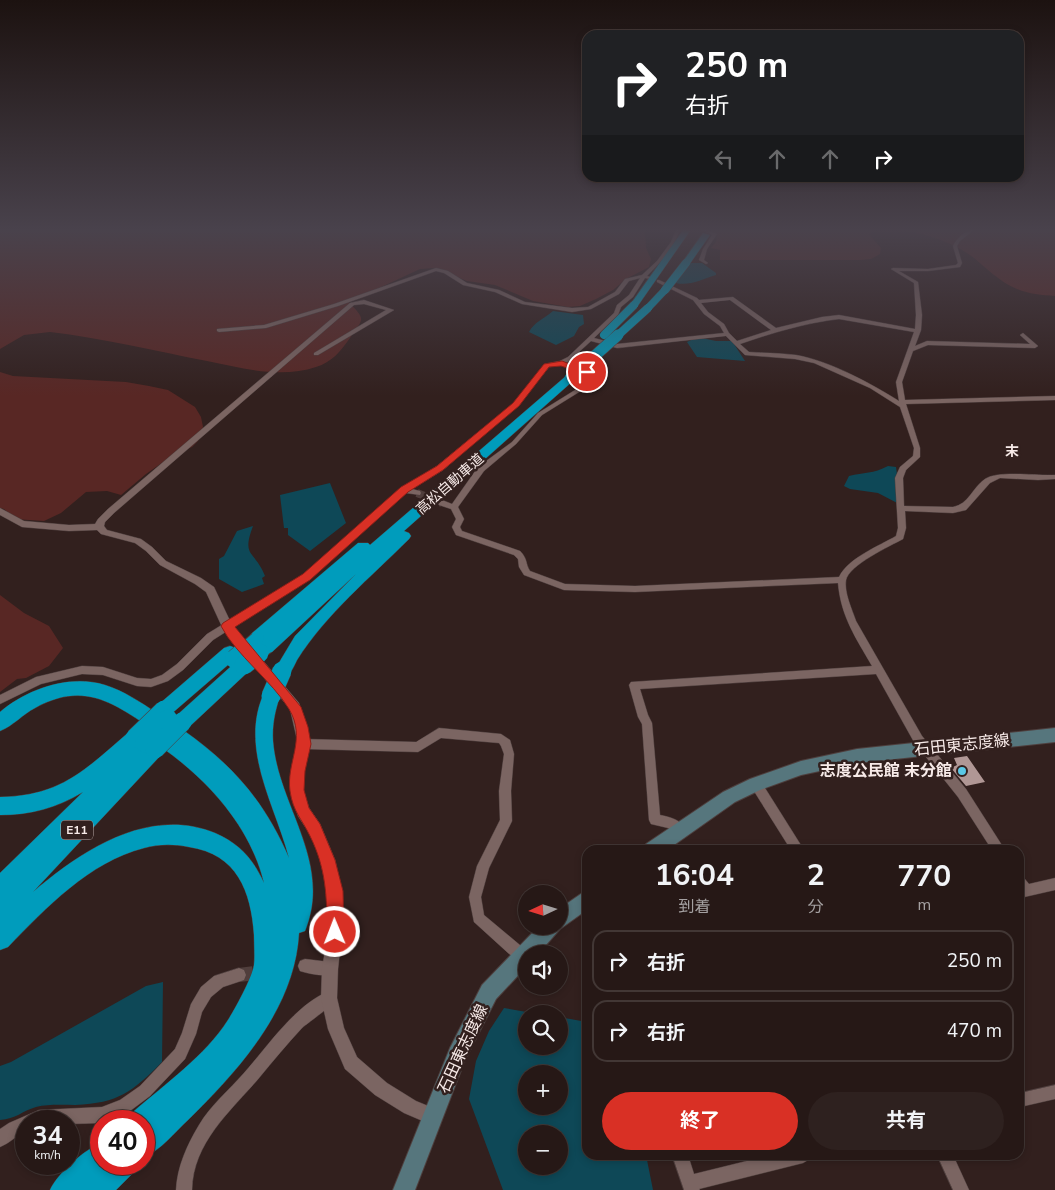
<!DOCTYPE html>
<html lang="ja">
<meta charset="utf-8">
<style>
:root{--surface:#261816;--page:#2e211f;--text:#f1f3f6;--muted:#a4a0a1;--line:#423735;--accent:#d93025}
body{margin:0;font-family:"Nunito Sans","Noto Sans JP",sans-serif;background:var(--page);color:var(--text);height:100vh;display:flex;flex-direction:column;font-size:19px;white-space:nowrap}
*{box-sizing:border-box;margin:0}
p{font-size:16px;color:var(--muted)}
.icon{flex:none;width:28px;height:28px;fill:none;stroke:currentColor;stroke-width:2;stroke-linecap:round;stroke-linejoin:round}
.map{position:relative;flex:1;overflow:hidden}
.drawer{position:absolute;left:582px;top:845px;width:442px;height:315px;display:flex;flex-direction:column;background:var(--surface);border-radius:15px;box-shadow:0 2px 8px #0003,0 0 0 1px var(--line)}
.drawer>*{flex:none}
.banner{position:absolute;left:582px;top:30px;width:442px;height:152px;border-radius:15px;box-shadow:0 2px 8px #0003,0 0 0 1px var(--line);background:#202124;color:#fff;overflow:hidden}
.needle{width:32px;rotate:266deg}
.fabs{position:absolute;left:518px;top:885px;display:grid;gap:10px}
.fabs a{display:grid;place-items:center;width:50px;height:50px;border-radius:50%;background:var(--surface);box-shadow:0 2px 8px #0003,0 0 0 1px var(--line);font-size:25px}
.speed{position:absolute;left:15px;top:1110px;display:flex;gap:10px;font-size:25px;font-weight:700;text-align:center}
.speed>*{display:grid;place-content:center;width:65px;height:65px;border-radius:50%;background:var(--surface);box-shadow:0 2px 8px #0003,0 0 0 1px var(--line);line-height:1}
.speed small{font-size:12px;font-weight:400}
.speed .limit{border:8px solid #d22;background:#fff;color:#111}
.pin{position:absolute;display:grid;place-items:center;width:42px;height:42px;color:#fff;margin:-21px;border:2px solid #fff;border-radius:50%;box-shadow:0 1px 5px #0007}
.me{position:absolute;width:55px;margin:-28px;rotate:359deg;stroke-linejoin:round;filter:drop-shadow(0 0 4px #0008)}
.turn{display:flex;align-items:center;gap:18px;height:105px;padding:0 20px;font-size:22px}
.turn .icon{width:65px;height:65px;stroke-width:2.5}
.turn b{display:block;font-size:35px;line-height:42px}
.lanes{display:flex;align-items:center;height:48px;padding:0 20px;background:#0003;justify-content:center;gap:25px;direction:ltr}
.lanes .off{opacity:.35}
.eta{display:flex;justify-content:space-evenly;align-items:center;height:85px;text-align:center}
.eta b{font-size:30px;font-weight:700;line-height:35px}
.primary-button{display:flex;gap:10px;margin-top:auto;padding:10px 20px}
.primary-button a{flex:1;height:58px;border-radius:30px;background:var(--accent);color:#fff;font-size:20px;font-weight:700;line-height:58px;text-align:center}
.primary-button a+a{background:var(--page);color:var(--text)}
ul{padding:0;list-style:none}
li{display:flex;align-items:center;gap:15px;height:62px;margin:0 10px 8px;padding:0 10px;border:2px solid var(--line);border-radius:15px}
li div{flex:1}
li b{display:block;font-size:19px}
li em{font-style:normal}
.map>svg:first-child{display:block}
.green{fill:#582724}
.water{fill:#0e4857;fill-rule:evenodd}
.building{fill:#b09795}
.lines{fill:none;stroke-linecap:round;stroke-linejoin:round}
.minor-tunnel-far1{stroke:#503e3c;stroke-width:8;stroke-dasharray:8 4.5;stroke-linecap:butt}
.minor-tunnel{stroke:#503e3c;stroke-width:14;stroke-dasharray:14 7;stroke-linecap:butt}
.minor-casing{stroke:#4e3f3e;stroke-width:1}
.tertiary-casing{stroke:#4e3f3e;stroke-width:1}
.secondary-casing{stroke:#4e3f3e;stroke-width:2}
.motorway-casing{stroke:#4e3f3e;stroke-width:1}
.minor{fill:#7b6562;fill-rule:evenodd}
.tertiary{fill:#7b6562;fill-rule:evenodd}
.secondary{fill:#56767d;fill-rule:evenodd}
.motorway{fill:#009cbc;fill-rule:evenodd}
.motorway-bridge-far3-casing{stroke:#4e3f3e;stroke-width:9;stroke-linecap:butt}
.motorway-bridge-far2-casing{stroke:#4e3f3e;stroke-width:12;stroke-linecap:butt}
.motorway-bridge-far1-casing{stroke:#4e3f3e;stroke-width:16;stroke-linecap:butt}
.motorway-bridge-casing{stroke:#4e3f3e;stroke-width:20;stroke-linecap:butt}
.motorway-bridge-far3{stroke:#009cbc;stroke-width:8}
.motorway-bridge-far2{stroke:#009cbc;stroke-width:11}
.motorway-bridge-far1{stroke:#009cbc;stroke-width:14}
.motorway-bridge{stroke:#009cbc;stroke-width:19}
.route{fill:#d93025;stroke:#8d1f18}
.poi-dot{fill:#5bc8e6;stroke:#32201e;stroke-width:2}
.labels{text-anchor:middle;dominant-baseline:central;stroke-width:5;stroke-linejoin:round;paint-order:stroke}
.shield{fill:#32201e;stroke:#bcadab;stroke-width:1}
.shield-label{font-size:12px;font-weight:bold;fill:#f7eae8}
.far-quarter-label{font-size:14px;font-weight:bold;fill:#f7eae8;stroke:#32201e}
.street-label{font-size:14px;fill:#f7eae8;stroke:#32201e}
.near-street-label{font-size:16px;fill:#f7eae8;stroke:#32201e}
.near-poi-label{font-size:16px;font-weight:bold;fill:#f7eae8;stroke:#32201e;text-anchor:end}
</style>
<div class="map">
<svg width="1055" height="1190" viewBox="0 0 1055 1190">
<rect width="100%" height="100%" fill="#32201e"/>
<g class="green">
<path d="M0,230H645L646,248L651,259L649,267L626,279L613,290L596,299L580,306L568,307L533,301L495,285L467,281L435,268L420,269L349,302C365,320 365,317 350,338C340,352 332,362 316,367C281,379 242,368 207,361C155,351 102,338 50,332L24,335L0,349Z"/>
<path d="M711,230H884H874L869,234L881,248L880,254L871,259L861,260H720V250L711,248L716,242L717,235Z"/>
<path d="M897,230H1055V296C1042,295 1029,294 1017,289C999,282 986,267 970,255C950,241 921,232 897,230Z"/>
<path d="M0,372L13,376L126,382L149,386L168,390L195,407L201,417L203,427L198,441L192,447L169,458L146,474L121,495L107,491L86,492L61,513L44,521L14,519L4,509L0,508Z"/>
<path d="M0,595L24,613L49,626L63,648L49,666L26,678L17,679L0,692Z"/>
</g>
<g class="water">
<path d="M682,263H702L716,273V275C700,280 684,289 669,280Z"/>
<path d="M553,311L583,315L584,324L579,327L574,336L556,345L529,332C534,322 544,319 553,311Z"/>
<path d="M697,337L716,341H732L745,361L697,357L687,342Z"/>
<path d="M888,466L896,467L901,505L878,493L850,489L844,486L849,476C864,472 873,474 888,466Z"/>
<path d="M330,483L346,523L310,551L288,535V528H284L280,495Z"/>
<path d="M253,526C241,558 255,550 265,576L262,578L264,584L242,592L219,579V559L224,556L237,531Z"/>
<path d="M163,982L162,1062C132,1092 119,1103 75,1105C63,1105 48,1104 36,1107C22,1111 16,1119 0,1120V1066L11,1062L146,986Z"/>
<path d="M504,1008L538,1014H526V1046H559V1017L587,1022L588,1155H646L653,1190H503L469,1099L476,1061L489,1031ZM526,1074H559V1106H526ZM526,1134H559V1166H526Z"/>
</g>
<path class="building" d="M967,756L985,782L966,786L951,768L957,765L954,758Z"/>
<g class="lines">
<path class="minor-tunnel-far1" d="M417,493L442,503"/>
<path class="minor-tunnel" d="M239,975L263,972"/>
<g class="minor-casing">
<g id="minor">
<path d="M676,230H680C673,248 661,262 647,276L651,277V279L645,278L633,297L621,307L618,315L594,338L617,344L724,333L720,326L704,314L693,300L657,282V280H659L697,298L699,300L733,297L776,328L822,317L839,315L915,329L916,315L914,283L891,269L893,268L928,269L956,265L958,263L953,246C957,238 965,230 974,230L960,241L957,246L962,263L960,267L928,271H899L918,282L922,315L921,330L915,346L927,341L1030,344L1020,335L1023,333L1038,346L1035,348L928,345L913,351L902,382L905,400L1055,396V400L906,404L920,448V457L906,470L903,478L904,506L953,507C969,504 972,488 985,479C998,470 1037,476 1055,475V479L1038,480L1000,478L990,483L966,510L953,513L905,511L906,528L903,539C890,546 849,565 846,580C844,593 852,609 856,621L922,736L966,789L1005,850H992L958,797L914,742L876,674L640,689L648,715L652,723L660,815C670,817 682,820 686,830L684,834L680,836L668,828L651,824L649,820L642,724L638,717L629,685L631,682L872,666C856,638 841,617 838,583L635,592L564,590L524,575L519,567L518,559L514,555L456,535L452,527L456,519L451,509L439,505L438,503L442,500L452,504L478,467L512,442L538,413L588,382L590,379L589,376L561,365L549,367L518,405L443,470L412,489L420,491L421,493L420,495L406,493L309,579L213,640L183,670L168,681L151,687L137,686L103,675L82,674L41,684L0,704V695L36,677L82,666L103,667L137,678L151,679L162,675L177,664L207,634L303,575L402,488L437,466L514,403L545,364L560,361L568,357L614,313L617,305L629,295L640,278L629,281L619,294L591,309L572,312L522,304L495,292L463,285L444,273L436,271L338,306L266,328L219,332L217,331V329L264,325L334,304L436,268L448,271L467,283L499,290L525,302L572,308L588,307L615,292L625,279L642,275L657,261L671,242ZM730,300L771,330L737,341L729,333L724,324L708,312L701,303ZM839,319L914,332L896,382L899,401C870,383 830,361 796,355C780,353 764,353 749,352L740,344C772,333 805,323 839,319ZM726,336L745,355L795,359L814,363L870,388L900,407L914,448L913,456L900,467L895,478L898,528L896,536C879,546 848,558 839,577L635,586L565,584L530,571C525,563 528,559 520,551L462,531L460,527L464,519L458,507L484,471L516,444L542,415L592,384L596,379L593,374L567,363L591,341L617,348Z"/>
<path d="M702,230H707L717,234L707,249L704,260L708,263L706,264L699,260L703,249L712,235Z"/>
<path d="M439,728L501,734L510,740L514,754L511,791L512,821L489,868L481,897L484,915L527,951L526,961L522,963L517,961L474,922L469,897L477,866L500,820L499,791L504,754L501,746L499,743L441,738L418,752L304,749L300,747L299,744L300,741L304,739L416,742Z"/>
<path d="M756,779L760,780L804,850H791L752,788L750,784L752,780Z"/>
<path d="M1020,876L1024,878L1029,884L1055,878V890L1020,898Z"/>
<path d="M305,959L330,962L335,964L337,969L335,974C326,977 309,974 300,971L298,966L300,961Z"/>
<path d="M239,968L244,970L246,975L244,980L223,987L211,997L202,1012L196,1034L185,1059L150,1096L130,1111L105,1121H101V1123L69,1124V1121H26V1131C17,1135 10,1143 0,1147V1129L9,1123L39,1110L102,1107L120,1100L140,1086L175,1049L182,1033L191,1004L201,987L214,976Z"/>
<path d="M329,991L334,993L336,998C333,1006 310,1021 302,1028C287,1044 273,1061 259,1078C231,1111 193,1142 192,1190H176C177,1167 187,1145 199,1125C210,1106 229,1090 244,1073C268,1046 295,1005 329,991Z"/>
<path d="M1055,1085V1099L1020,1107V1093Z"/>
<path d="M672,1155H688L694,1174L771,1155H811L808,1160L803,1163L699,1189L700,1190H684Z"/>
<path d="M937,1155H953L969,1190H953Z"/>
</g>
</g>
<g class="tertiary-casing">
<path id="tertiary" d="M364,300L394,310L318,355H314V353L386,310L364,304L354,305L114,513L105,522L104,526L107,530L141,539L152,547L166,561L201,578L214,587L231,623L299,703L307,727L310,744L303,771V790L309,808L320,824L335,860L342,891V932L338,969L337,998L344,1028L357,1057L387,1083L416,1101L438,1110L441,1116L438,1122L432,1125L404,1113L375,1095L345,1069L328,1029L321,998L322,969L328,932V891L321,860L310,834L298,816L291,790V771L298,744L290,709L223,629L206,592L195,584L160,565L146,551L135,543L101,534L97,530L69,531L22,527L0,515V508L24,521L69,525L95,524L98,519L108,509L350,303Z"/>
</g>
<g class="secondary-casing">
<g id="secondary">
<path d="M1055,728V742L857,763L801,775L760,790L735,802L667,850H644L646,844L723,792L750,779L801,761L857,749Z"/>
<path d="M588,889V909L560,929L538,954H526V967L496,999L465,1060L415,1190H393L450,1048L482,985L539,926H559V909Z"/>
</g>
</g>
<g class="motorway-casing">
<g id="motorway">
<path d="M683,230L690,231L637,307H631L630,305Z"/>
<path d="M703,233L710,235L689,265H683L682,263Z"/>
<path d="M665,287L668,288V292L651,310H645V306L662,288Z"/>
<path d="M570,375L575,378L574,380L404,531L409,533L411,536L409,539C371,577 326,614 297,660C292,670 289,680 276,676L274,671L295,636L356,574L272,652L266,654L260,652L258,647L259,645L251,644L249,639L251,634L358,543H368L370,545L566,376Z"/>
<path d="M230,646L236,648L238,653L236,658L170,715L164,718L174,724L176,716L238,660L244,658L250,660L252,665L250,670L188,728L183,730C233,765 265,802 289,858C275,804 238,747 265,691L271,689L277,691L280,696C275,711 272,725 273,741C278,806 333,862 305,931L299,933C295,1008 239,1070 188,1120C174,1133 161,1150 144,1157V1121H129L133,1112C165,1084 205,1056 228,1020C235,1009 252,978 254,965C255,956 254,945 254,935C251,891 237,854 189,847C174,844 159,844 144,848C89,862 46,908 8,947L0,950V873L83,792C57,808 30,815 0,815V797C61,796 85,770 129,732L135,730L141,732L143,736H147L146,733L149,727C111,701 82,682 35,708C23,714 13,726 0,731V712C27,689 70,674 105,685C124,691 140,702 157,713L155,710L158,705L224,648ZM164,749C209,781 251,828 264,883C253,859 240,844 215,833C149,806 82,850 33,892L161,755Z"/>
<path d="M101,1143V1164H137L133,1173L116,1190H50C57,1174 85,1149 101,1143Z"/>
</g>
</g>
<use href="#minor" class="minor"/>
<use href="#tertiary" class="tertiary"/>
<use href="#secondary" class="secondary"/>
<use href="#motorway" class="motorway"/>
<g class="motorway-bridge-far3-casing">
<g id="motorway-bridge-far3">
<path d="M665,290L686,263"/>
<path d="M604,335L634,305"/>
<path d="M616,337L648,308"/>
</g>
</g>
<g class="motorway-bridge-far2-casing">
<path id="motorway-bridge-far2" d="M570,378L618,335"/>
</g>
<g class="motorway-bridge-far1-casing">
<g id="motorway-bridge-far1">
<path d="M240,654L257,639"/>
<path d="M257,654L266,647"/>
</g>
</g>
<g class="motorway-bridge-casing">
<g id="motorway-bridge">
<path d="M235,659L242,653"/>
<path d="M244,665L259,653"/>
<path d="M271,696L282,671"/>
<path d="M135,738L164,710"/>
<path d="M145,743L168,719"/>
<path d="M155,749L182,722"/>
</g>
</g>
<use href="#motorway-bridge-far3" class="motorway-bridge-far3"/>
<use href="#motorway-bridge-far2" class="motorway-bridge-far2"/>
<use href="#motorway-bridge-far1" class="motorway-bridge-far1"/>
<use href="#motorway-bridge" class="motorway-bridge"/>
</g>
<linearGradient id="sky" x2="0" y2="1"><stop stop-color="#1c1210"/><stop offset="0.58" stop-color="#49424c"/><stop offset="1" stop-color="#49424c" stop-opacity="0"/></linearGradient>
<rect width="1055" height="396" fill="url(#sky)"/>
<path class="route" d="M562,361L591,372L587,375L561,366L549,367L519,406L443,470L408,492L310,580L235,627L301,707L308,727L311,744L305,771L304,790L309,808L320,824L335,860L343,891L344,932L341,938L335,941L329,938L327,932C327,897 326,868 310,836C302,819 293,812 290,791C286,762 307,739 289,709C272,681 236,655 221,626L223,623L303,574L401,487L437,466L513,403L544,364Z"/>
<circle class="poi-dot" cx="962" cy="771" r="5"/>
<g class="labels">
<rect class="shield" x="61" y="820.5" width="32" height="19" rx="4"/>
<g class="shield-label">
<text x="77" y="830">E11</text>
</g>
<g class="far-quarter-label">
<text x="1012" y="451">末</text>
</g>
<g class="street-label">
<text transform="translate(450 484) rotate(-41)">高松自動車道</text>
</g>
<g class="near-street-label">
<text transform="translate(962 745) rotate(-6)">石田東志度線</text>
<text transform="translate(463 1049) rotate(-65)">石田東志度線</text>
</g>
<g class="near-poi-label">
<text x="952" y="771">志度公民館 末分館</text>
</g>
</g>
</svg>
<div class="fabs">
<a><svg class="needle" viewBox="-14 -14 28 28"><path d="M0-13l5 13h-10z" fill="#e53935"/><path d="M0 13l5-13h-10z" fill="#a4a0a1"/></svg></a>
<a><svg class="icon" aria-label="sound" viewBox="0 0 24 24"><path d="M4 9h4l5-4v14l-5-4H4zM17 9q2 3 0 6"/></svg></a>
<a><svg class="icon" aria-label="search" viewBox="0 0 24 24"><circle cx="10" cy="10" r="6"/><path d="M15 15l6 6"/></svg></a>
<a>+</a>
<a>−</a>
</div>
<div class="speed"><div>34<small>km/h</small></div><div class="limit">40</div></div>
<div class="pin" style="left:587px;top:372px;background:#d93025"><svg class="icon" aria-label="arrive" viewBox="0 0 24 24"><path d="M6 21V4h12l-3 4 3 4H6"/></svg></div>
<svg class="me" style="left:335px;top:932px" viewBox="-20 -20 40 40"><circle r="17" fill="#d93025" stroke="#fff" stroke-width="3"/><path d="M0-11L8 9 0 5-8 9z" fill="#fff"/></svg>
<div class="banner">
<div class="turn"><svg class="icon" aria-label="right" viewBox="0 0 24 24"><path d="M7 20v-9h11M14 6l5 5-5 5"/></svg><div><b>250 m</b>右折</div></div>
<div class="lanes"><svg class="icon off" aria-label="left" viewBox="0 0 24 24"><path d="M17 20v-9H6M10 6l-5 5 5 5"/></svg><svg class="icon off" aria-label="ahead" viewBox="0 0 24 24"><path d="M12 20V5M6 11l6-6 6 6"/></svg><svg class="icon off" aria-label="ahead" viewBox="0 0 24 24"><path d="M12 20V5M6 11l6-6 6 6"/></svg><svg class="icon" aria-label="right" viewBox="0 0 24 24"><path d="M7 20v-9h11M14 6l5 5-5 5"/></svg></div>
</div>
<section class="drawer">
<div class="eta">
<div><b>16:04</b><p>到着</p></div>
<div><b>2</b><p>分</p></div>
<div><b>770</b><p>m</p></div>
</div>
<ul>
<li><svg class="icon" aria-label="right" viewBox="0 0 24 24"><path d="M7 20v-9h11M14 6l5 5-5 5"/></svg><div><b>右折</b></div><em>250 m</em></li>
<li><svg class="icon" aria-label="right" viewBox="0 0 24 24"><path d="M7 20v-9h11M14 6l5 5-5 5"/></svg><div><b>右折</b></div><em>470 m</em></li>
</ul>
<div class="primary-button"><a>終了</a><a>共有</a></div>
</section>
</div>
